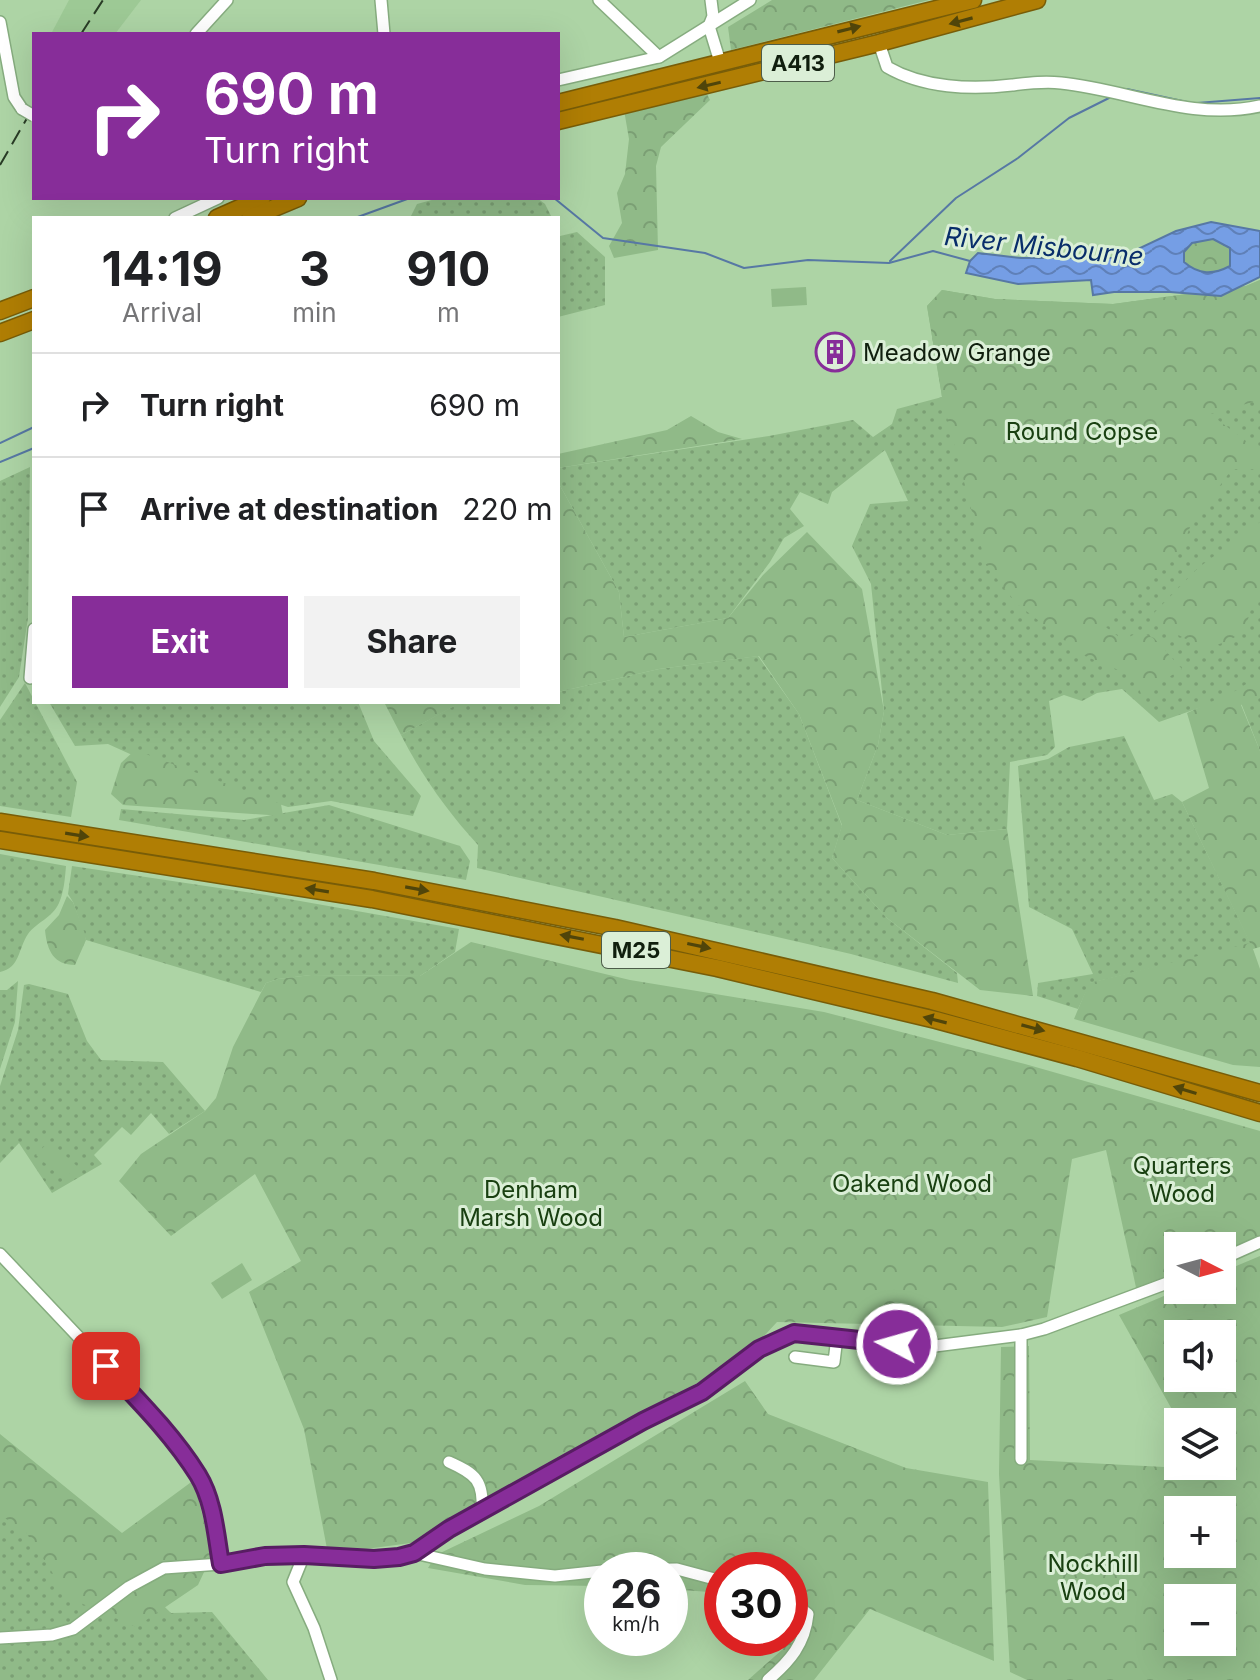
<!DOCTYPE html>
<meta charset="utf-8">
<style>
:root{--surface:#fff;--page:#f2f2f2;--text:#202124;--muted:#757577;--line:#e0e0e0;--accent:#872d99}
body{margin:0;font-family:Inter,sans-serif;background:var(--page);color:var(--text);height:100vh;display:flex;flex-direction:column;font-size:30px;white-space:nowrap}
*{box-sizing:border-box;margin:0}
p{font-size:26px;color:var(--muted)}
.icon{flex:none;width:44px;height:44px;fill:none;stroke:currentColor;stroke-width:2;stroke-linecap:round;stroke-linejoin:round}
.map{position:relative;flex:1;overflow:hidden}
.drawer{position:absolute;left:32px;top:216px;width:528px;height:488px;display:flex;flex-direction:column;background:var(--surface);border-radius:0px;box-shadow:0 8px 32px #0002}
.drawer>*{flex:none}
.hud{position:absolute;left:32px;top:32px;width:528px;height:168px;border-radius:0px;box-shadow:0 8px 32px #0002;background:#872d99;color:#fff;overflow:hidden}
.needle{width:52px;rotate:96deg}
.controls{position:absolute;left:1164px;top:1232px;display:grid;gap:16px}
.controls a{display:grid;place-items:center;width:72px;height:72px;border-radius:0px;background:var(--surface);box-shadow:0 8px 32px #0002;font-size:40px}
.speed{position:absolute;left:584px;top:1552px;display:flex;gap:16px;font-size:40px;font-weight:700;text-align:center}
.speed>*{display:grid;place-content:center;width:104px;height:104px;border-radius:50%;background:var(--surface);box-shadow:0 8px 32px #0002;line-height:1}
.speed small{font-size:20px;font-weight:400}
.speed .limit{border:12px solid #d22;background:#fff;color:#111}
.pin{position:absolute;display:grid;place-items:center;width:68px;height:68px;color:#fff;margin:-34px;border-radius:16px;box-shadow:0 4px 12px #0006}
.me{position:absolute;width:88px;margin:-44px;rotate:276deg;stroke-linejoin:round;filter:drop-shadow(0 0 6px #0008)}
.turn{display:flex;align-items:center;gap:28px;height:168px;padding:0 40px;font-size:36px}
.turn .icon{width:104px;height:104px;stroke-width:2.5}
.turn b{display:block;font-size:56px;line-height:68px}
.eta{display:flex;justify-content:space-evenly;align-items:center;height:136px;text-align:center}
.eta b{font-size:48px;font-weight:700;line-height:56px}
.button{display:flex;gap:16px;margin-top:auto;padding:16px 40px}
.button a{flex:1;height:92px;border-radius:0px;background:var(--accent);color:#fff;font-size:32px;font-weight:700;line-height:92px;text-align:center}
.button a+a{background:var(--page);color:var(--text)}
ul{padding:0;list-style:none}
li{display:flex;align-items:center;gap:24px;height:104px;padding:0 40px;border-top:2px solid var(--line)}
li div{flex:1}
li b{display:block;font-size:30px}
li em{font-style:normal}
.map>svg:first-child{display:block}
.built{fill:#9dc995}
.grass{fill:url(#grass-dots)}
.forest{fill:url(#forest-crowns);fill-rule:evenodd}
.pitch{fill:#90ba88}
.water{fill:url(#water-waves);stroke:#5778a4;stroke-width:2;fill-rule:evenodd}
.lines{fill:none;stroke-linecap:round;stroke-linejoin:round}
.stream{stroke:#5778a4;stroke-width:2}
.minor-casing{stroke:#86ac7f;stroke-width:14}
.highway-casing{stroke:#785d08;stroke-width:19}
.minor{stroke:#fff;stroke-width:11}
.highway{stroke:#b07e04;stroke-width:16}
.rail{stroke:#293c26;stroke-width:2;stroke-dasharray:16 8;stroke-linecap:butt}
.minor-bridge-casing{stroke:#86ac7f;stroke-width:14;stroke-linecap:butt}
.minor-bridge{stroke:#fff;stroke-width:11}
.oneway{fill:#50450a}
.route-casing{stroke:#581d63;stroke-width:20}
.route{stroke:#872d99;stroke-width:14}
.labels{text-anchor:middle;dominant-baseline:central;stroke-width:6;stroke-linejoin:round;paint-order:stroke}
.shield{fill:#dbefd7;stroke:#4d5d4a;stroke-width:2}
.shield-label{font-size:22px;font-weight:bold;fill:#101f0e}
.poi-label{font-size:24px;fill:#101f0e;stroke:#dbefd7;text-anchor:start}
.park-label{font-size:24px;fill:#194011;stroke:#dbefd7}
.water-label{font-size:26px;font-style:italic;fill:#082d6a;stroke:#dbefd7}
</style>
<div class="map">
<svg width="1260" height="1680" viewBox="0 0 1260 1680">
<defs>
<pattern id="grass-dots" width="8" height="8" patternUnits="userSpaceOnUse" patternTransform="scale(2)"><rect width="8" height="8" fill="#90ba88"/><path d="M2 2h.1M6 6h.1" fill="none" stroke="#7b9f74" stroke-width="1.8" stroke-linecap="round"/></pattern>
<pattern id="forest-crowns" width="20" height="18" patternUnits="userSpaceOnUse" patternTransform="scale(2)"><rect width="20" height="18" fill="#90ba88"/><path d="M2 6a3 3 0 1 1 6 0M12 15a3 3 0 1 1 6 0" fill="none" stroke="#7b9f74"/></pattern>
<pattern id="water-waves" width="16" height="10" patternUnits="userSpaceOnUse" patternTransform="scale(2)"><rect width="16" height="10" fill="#759ee5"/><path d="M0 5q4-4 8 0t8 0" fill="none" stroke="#5f80b8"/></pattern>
</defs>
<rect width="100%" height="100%" fill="#add4a5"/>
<path class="built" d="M69,0H141L115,34H51Z"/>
<g class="grass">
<path d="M439,198H537L545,204L552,218H410L417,204Z"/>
<path d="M558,232L560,236L577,232L605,257V305L558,317Z"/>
<path d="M1260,280V751L1239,698V694L1159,722L1122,689L1097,693L1082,701L1064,695L1049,701L1055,747L1047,755L1010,762L1007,829L947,835L857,800L878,745L884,711L871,584L852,546L870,504L908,501L885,450L832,492L828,504L800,492L790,509L804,526L784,538L770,562L728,618L624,637L619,592L558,482V468L769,436L853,420L873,437L892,424L897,409L942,397L927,306L942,290L995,299L1113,304L1246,286Z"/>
<path d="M30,467L28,618L19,677L0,707V481Z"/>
<path d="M758,656L799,714L842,826L832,858L887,918L957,973L958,983L851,954L477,868L478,845C447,811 422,776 401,735L461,702H558V692L659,669Z"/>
<path d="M25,683L77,782L71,817L0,806V720Z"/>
<path d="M49,702H358L374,741L421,796L413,816L331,801L288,807L141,759L108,744L75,746Z"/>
<path d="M1124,736L1154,800L1172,794L1182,802L1251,944L1090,983L1078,1009L1037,996L1038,983L1093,974L1072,929L1029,907L1018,766L1048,759L1069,747Z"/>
<path d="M329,805L460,846L470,861L466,880L119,820L121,809L244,820Z"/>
<path d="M0,854L66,866C65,878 64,892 59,903C52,918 37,922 28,934C18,949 20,968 0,972Z"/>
<path d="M72,866L266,895L459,929L455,952L420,976L311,975L278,979L266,983L261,992L86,940L73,902L68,894Z"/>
<path d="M18,981L15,1022L0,1069V990H7Z"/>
<path d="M29,984L68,994L87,1041L101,1060L163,1062L205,1111L169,1134L151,1113L131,1135L122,1127L94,1155L102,1164L52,1193L19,1143L0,1163V1086L18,1030L24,985Z"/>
<path d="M0,1445L171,1613L212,1612L268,1680H0Z"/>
</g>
<g class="forest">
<path d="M772,0H929L731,50L728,27Z"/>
<path d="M707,94L710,100L661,147L656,166L658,250L614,258L609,246L622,223L617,193L625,174L629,139L624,110Z"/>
<path d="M1213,239L1230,248V266C1213,275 1199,275 1184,262V252L1192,243Z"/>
<path d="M1260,280V400L1210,414L1254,447L1260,446V469H1232L1190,527L1182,548L1103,625L1123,640L1139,632L1154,638L1182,669L1141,694L1135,677L1085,656L1017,604L986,565L943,402L927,306L942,290L995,299L1113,304L1246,286Z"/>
<path d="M691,416L718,432L742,439L558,468V454L667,430Z"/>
<path d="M558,482L619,592L624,637L728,618L763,575L807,532L862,589L884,711L878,745L857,800L947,835L1007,829L1033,996L980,990L887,918L832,858L842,825L799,714L759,656L659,669L558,692Z"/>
<path d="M1260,522V599L1252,600C1248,635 1236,641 1203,648L1165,628L1154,613L1198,568Z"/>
<path d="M1260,675V694L1241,705L1260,751V947L1253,949L1260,969V1067L1233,1065L1074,1019L1089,983L1250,943L1182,802L1209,788L1187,713L1237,690Z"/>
<path d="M384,702H462L401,735Z"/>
<path d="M135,750L281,804L283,816L123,805L111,794L121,763Z"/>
<path d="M67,896L73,902L85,934L86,940L75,965C54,965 47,951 45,930L59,915Z"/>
<path d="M471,942L630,980L824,1012L1025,1064L1260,1131V1235L1222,1252V1246H1178V1273L1137,1292L1106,1150L1072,1159L1047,1317L1002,1327L777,1322L755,1346L699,1382L411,1543L328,1554L304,1429L249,1292L301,1261L255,1174L171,1236L119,1181L141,1154L205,1111L216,1098L233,1047L266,983L278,979L311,975L420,976Z"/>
<path d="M1260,1256V1680H1027L1010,1672L999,1474L1001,1347L1029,1346L1030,1460L1203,1469V1466H1222V1422H1179L1119,1315L1178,1290H1222V1272ZM1178,1334H1222V1378H1178ZM1178,1510H1222V1554H1178ZM1178,1598H1222V1642H1178Z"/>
<path d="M745,1381L768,1414L906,1468L988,1482L994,1661L870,1609L814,1680H748L783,1649L786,1638H790L793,1612L790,1611V1570H722V1593L670,1589V1570H602V1586L525,1585L428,1568L436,1555L539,1506Z"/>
<path d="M0,1434L122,1533L194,1480L212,1555L198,1585L136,1627L69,1598L25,1531L0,1515Z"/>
</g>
<g class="pitch">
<path d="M806,287L807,305L772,307L771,289Z"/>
<path d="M49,1141L77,1166L64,1180L36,1155Z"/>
<path d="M242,1263L252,1280L222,1299L211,1283Z"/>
</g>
<path class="water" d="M1211,222L1260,231V277L1221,296L1170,292H1114L1093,295L1091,280L1018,284L966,273L970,261L978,253L1021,258H1119L1176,231ZM1213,239L1230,248V266C1213,275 1199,275 1184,262V252L1192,243Z"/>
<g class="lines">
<g class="stream">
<path d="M1127,89L1187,102"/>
<path d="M1197,103L1260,98"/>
<path d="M554,198L603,238L705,253L744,268L808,260L889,263L933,251L970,261"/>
<path d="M355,218L410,198"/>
<path d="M890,261L956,198L1018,158L1069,118L1109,98"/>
<path d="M0,443L34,427"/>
<path d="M0,462L34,448"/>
</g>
<g class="minor-casing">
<g id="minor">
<path d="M381,0L384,34"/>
<path d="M599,0L659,57"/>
<path d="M711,0L713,16L709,26L720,62"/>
<path d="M0,22L14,97L22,109"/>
<path d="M196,34L227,0"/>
<path d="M879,43L887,67C923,88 971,90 1012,85C1029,83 1044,81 1061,83C1129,90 1190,121 1260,106"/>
<path d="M558,80L659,57L750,0"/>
<path d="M175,218L218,198"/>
<path d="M30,678L34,629"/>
<path d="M0,1254L157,1420L199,1477L213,1515L221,1564"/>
<path d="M1222,1259L1260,1242"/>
<path d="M1021,1335V1459"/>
<path d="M795,1357L834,1362L837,1337"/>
<path d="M449,1462C476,1474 484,1481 482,1512"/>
<path d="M414,1553L485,1569L555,1576L602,1571"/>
<path d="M304,1555L293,1582L314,1628L331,1680"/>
<path d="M617,1570L677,1569L722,1581"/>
<path d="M0,1638L52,1635L73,1629L129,1587L164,1568L221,1564L265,1556L304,1555L374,1559L399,1557L414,1553L449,1529L643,1421L702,1392L759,1349L794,1333L927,1347L1021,1335L1044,1329L1178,1279"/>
<path d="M768,1680C790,1661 805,1644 808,1614L790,1600"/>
</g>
</g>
<g class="highway-casing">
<g id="highway">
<path d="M558,103L973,0"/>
<path d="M558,121L879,43L1037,0"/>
<path d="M217,218L262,198"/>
<path d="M250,218L298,198"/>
<path d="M0,311L34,298"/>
<path d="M0,333L34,320"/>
<path d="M0,822L374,881L615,928L932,1001L1260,1093"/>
<path d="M0,840L372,899L717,968L936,1020L1077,1058L1260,1113"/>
</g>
</g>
<use href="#minor" class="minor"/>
<use href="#highway" class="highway"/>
<g class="rail">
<path d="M81,34L103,0"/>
<path d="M0,165L34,106"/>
</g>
<g class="minor-bridge-casing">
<path id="minor-bridge" d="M22,109L34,116"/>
</g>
<use href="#minor-bridge" class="minor-bridge"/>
</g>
<defs><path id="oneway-solid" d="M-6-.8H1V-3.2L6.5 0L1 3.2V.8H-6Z" transform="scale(2)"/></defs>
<g class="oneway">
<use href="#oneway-solid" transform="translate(961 21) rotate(165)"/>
<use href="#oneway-solid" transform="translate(849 29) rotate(-14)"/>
<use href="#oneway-solid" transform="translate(709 85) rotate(167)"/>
<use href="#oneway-solid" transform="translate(77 835) rotate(9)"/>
<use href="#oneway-solid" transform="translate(417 889) rotate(10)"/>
<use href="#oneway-solid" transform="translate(317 890) rotate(-171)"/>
<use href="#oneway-solid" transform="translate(572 937) rotate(-169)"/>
<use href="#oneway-solid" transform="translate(699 946) rotate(12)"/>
<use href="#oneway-solid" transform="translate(935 1020) rotate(-166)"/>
<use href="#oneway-solid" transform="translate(1033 1028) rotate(15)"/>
<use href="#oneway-solid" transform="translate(1185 1090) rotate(-163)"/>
</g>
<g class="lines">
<g class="route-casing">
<path id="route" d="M106,1366C138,1400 173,1435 198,1475C214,1501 216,1535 221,1564L265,1556L304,1555L374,1559L399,1557L414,1553L449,1529L643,1421L702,1392L759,1349L794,1333L897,1344"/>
</g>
<use href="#route" class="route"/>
</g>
<defs>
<g id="building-ring" transform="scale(2)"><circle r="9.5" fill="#dbefd7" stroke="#872d99" stroke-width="1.5"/><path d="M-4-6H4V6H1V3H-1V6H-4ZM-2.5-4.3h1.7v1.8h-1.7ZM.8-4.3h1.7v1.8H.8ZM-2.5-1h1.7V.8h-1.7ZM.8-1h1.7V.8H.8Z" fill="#872d99"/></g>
</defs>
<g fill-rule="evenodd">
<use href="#building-ring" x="835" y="352"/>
</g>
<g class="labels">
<g class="shield">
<rect x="762" y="45" width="72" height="36" rx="6"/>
<rect x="602" y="932" width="68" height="36" rx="6"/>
</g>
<g class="shield-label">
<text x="798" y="63">A413</text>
<text x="636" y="950">M25</text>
</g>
<g class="poi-label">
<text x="863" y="352">Meadow Grange</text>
</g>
<g class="park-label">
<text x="1082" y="431">Round Copse</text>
<text x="1182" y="1165">Quarters<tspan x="1182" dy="28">Wood</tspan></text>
<text x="912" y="1183">Oakend Wood</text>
<text x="531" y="1189">Denham<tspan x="531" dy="28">Marsh Wood</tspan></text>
<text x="1093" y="1563">Nockhill<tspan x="1093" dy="28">Wood</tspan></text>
</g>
<g class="water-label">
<text transform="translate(1044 246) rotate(6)">River Misbourne</text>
</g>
</g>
</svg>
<div class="controls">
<a><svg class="needle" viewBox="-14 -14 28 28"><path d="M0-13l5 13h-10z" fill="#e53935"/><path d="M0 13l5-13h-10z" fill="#757577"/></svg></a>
<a><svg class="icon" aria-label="sound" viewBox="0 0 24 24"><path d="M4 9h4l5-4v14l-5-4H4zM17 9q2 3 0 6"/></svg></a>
<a><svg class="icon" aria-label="layers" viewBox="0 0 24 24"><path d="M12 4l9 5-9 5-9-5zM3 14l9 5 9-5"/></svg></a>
<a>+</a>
<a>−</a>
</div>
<div class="speed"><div>26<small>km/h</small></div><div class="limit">30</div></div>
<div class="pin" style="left:106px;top:1366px;background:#d93025"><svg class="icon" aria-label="arrive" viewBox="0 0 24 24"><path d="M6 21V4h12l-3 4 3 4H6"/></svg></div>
<svg class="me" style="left:897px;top:1344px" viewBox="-20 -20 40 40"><circle r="17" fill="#872d99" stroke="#fff" stroke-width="3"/><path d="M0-11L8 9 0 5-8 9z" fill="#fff"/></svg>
<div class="hud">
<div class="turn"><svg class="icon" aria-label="right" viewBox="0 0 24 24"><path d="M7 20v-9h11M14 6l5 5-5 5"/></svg><div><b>690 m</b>Turn right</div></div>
</div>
<section class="drawer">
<div class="eta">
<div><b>14:19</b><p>Arrival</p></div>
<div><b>3</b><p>min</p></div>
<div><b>910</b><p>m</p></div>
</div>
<ul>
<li><svg class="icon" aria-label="right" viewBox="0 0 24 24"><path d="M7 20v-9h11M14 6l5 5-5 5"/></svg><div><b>Turn right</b></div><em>690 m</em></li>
<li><svg class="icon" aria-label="arrive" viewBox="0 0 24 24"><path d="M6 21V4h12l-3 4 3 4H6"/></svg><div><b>Arrive at destination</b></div><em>220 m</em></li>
</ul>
<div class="button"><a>Exit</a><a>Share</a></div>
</section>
</div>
